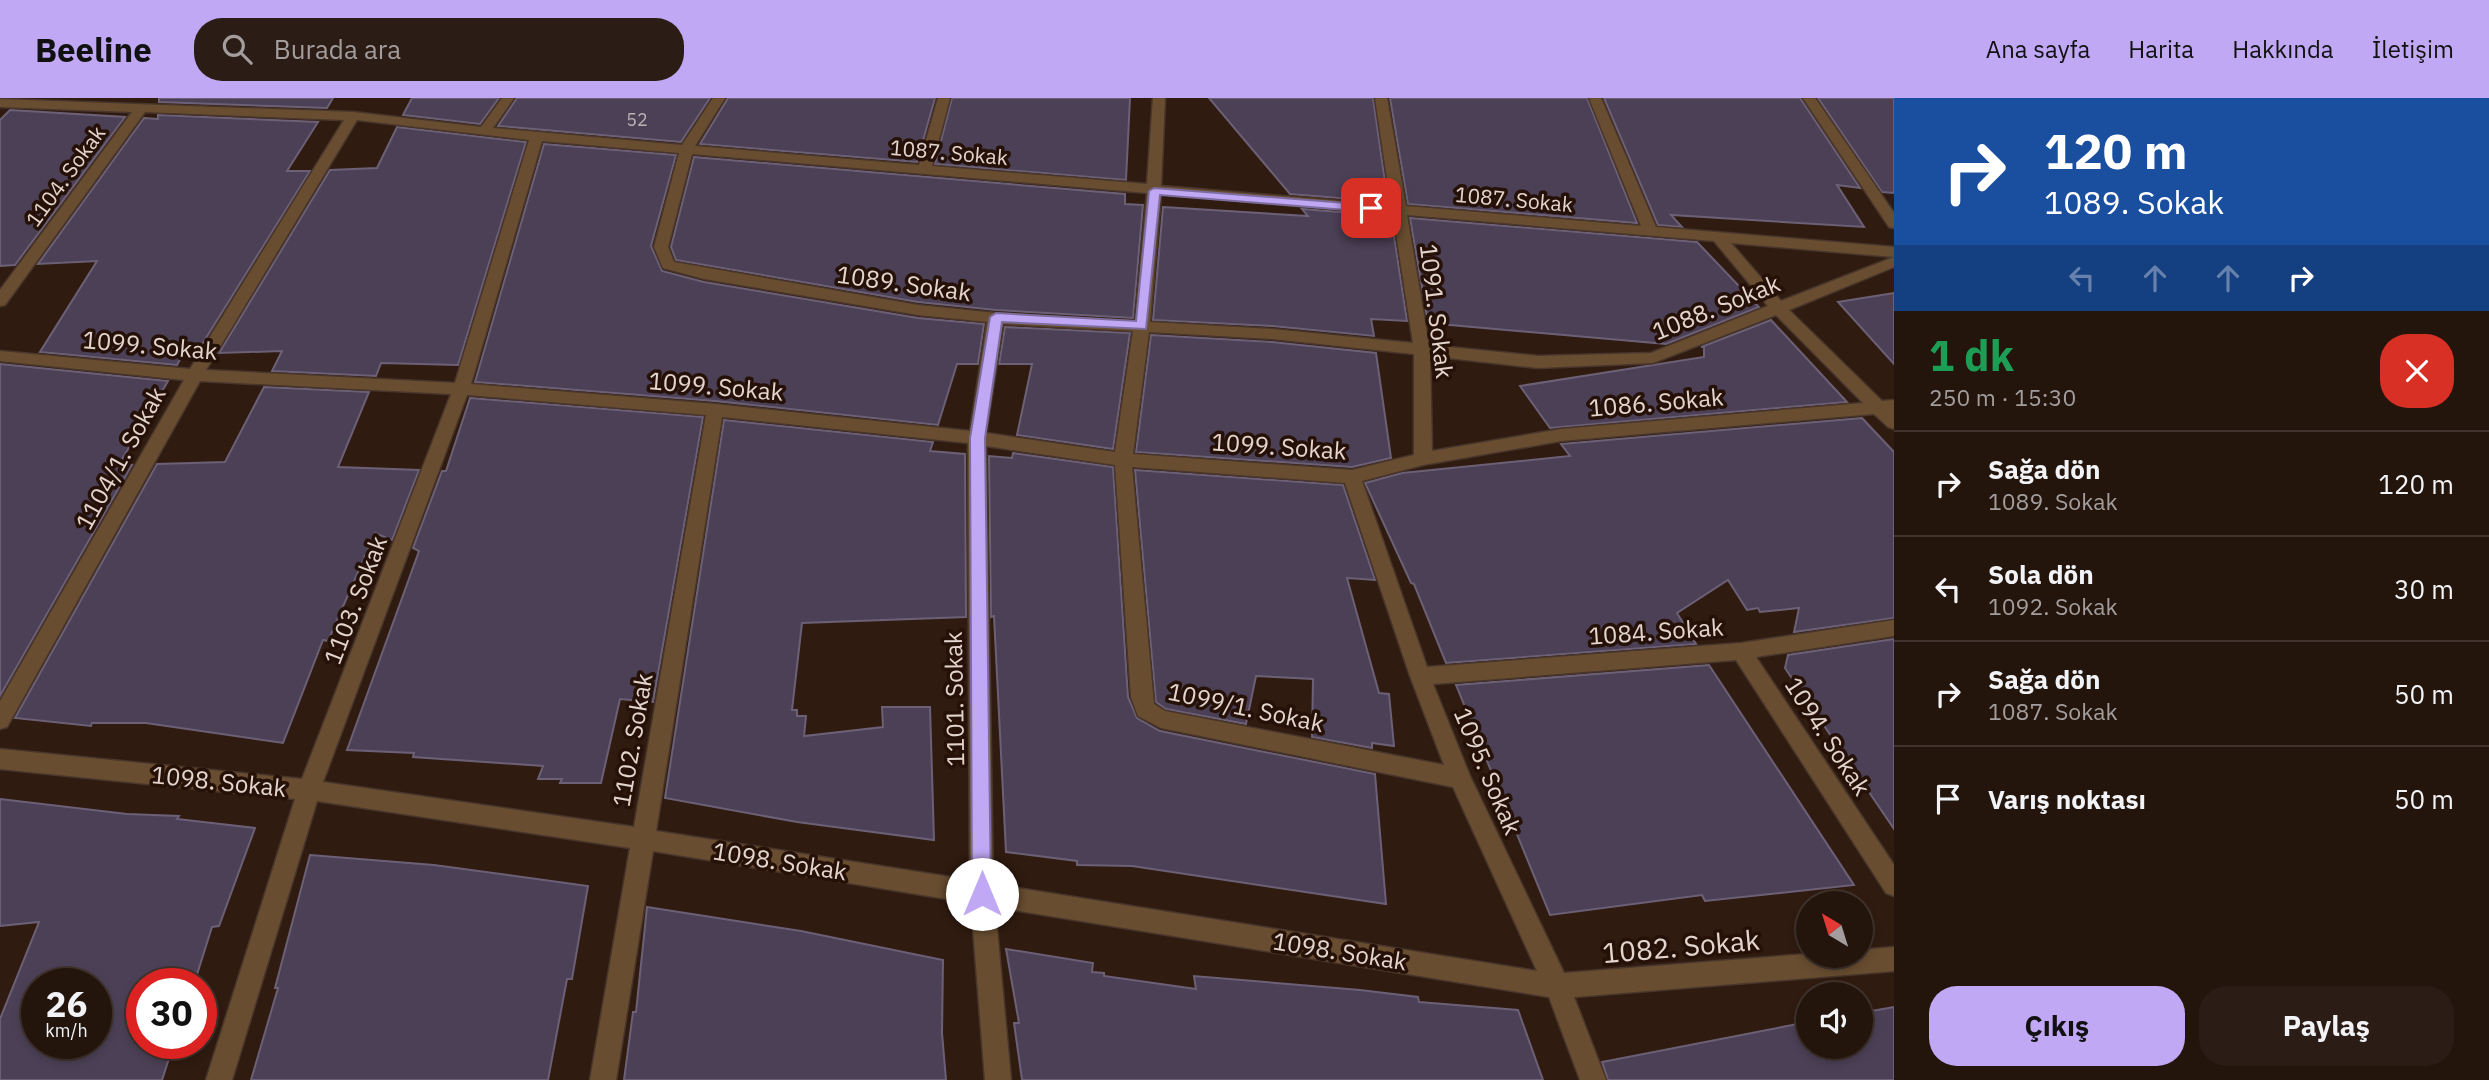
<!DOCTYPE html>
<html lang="tr">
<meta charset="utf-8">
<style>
:root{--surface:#23140c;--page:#2b1d15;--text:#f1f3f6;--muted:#a39e9d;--line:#40332d;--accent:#c0a8f4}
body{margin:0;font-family:"IBM Plex Sans",sans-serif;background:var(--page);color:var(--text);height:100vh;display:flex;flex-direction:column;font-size:26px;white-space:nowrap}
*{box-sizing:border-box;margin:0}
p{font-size:23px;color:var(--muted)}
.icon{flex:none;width:38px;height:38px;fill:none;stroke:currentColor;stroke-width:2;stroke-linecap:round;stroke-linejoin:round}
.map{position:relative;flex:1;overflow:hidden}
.drawer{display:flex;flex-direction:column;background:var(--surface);width:595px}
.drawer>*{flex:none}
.hud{background:#1a4fa0;color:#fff;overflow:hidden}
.needle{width:46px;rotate:322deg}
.tools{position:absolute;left:1796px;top:793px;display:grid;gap:14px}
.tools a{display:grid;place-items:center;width:77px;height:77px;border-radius:50%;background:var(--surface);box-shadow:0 4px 10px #0003,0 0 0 2px var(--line);font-size:35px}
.speed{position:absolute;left:21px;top:870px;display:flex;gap:14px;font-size:35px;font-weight:700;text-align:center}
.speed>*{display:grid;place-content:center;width:91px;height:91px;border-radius:50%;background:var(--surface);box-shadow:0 4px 10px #0003,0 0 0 2px var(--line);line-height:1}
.speed small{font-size:18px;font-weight:400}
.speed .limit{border:10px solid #d22;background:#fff;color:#111}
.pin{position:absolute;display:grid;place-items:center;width:60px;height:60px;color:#fff;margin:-30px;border-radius:14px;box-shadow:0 4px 10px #0006}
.me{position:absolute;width:77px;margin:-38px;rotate:0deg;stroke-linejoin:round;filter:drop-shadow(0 0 5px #0008)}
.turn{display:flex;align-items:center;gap:24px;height:147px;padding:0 35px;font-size:32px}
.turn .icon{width:91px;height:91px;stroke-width:2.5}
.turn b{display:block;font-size:49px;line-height:60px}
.lanes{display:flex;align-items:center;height:66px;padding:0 35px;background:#0003;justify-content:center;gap:35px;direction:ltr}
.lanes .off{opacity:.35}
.round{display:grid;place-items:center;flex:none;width:74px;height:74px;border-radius:28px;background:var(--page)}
.headline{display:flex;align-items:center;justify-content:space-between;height:119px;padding:0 35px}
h1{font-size:42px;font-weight:800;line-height:52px;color:#1e9e55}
.primary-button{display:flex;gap:14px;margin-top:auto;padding:14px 35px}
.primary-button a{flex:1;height:80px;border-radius:28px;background:var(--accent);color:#111;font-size:28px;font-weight:800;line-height:80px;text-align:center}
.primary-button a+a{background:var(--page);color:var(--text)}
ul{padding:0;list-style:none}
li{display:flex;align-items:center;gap:21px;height:105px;padding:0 35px;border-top:2px solid var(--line)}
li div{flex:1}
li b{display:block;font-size:26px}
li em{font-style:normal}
header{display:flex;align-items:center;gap:42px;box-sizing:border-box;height:98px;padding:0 35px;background:var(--accent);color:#111}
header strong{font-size:33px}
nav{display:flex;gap:38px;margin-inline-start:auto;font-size:24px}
.search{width:490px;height:63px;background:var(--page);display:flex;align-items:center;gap:18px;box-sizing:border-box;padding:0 24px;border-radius:28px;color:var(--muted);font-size:26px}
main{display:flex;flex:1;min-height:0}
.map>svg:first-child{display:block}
.building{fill:#4b4055;stroke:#6c6076;stroke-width:2;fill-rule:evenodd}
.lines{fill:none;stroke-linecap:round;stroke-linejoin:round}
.minor-casing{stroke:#48352b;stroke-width:3}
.minor{fill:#684d30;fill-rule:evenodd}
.route{fill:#c0a8f4;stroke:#7d6d9f;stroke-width:2}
.labels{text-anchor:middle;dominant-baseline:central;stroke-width:7;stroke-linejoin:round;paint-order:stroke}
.far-number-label{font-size:18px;fill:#bdb0b0}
.far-street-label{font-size:21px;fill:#e3d5ce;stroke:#251107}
.street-label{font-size:24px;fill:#e3d5ce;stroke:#251107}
.near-street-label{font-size:28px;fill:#e3d5ce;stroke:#251107}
</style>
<header>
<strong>Beeline</strong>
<div class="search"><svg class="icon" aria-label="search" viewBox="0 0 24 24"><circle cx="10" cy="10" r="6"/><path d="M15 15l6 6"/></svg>Burada ara</div>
<nav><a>Ana sayfa</a><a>Harita</a><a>Hakkında</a><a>İletişim</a></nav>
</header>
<main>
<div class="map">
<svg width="1894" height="982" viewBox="0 0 1894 982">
<rect width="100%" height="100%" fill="#2f1b10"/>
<g class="building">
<path d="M159,0H333L327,10L159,4Z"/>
<path d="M412,0H499L480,26L403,17Z"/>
<path d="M517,0H710L681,44L498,28Z"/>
<path d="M728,0H935L917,64L700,46Z"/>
<path d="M952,0H1130L1126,82L935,66Z"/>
<path d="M1209,0H1373L1388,104L1290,96Z"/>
<path d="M1390,0H1587L1637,125L1408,106Z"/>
<path d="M1604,0H1800L1860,90L1837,87L1864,129L1671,117L1682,129L1658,127Z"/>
<path d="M1818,0H1894V95L1882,94Z"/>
<path d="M10,12L125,19L15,167L0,168V22Z"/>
<path d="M158,17L318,24L287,73H310L196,256H183L177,267L40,254L97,163L38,166L144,20L158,21Z"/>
<path d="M397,29L526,44L458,267L381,265L376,278L272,273L282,253L219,255L330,72L377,70Z"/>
<path d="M544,46L676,57L651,148L662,173L704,184L918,220L984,226L978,266H957L938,327L715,303L475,284Z"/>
<path d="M694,59L1125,96V106L1143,107L1133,220L996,212L918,204L676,162L671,149Z"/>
<path d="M1163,109L1308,118L1302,111L1391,118L1407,223L1371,221L1374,238L1272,228L1153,222Z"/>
<path d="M1410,120L1697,144L1759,209L1666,246L1428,225Z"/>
<path d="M1894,195V266L1838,204Z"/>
<path d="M1771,222L1847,304L1550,330L1520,288L1704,259V249H1701Z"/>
<path d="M1005,229L1130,235L1113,351L1017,337L1032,266H999Z"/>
<path d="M1151,237L1272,244L1376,255L1391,360L1352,369L1136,354Z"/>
<path d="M0,266L168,283L118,368L132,367L0,598Z"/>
<path d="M264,289L369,294L338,369L419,372L392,442L375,435L328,543L323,542L283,645L146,625H92L91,628L15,620L157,366L225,364Z"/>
<path d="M470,300L703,319L653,604L620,601L601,685H560L562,681H538L543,668L413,659L414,655L347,652L419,453L413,450L442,373H446Z"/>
<path d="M1862,320L1894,354V520L1794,534L1799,510L1760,514L1758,510L1747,512L1728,482L1677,515L1696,546L1446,565L1414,486L1411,485L1365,385L1402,375L1570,358L1561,346Z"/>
<path d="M724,322L933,344L930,353L965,356L966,519L802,525L792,612H797V618H806L804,638L883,629L882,609H930L934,742L797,724L665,700Z"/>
<path d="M1013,355L1113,369L1128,599L1137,620L1160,633L1375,676L1386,806L1132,768L1077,767V763L1006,754L994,518L991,519L989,358L1012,360Z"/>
<path d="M1135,372L1343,387L1375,482L1347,480L1379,595L1389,596L1394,648L1372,645V650L1312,639L1313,581L1256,578L1246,626L1166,611L1156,604Z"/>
<path d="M1894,541V731L1785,570L1788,557Z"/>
<path d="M1709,567L1854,787L1705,803L1702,797L1550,817L1456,587Z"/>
<path d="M0,701L127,716L179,718L177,721L255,730L219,828L212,829L194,886H142V945H174L162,982H0V921L39,824L0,828ZM37,886H96V945H37Z"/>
<path d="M310,757L434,767L588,788L572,881H567L548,982H251L278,890H275Z"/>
<path d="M647,809L801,833L943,862L942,935L946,982H624L633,914H636Z"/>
<path d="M1006,851L1093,865L1092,874L1104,875V878L1196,891L1194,878L1360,892L1418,899L1419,904L1518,912L1543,982H1022L1014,925H1019Z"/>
<path d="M1894,909V982H1608L1602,964L1808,924V948H1860V915Z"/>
</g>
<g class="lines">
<g class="minor-casing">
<g id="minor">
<path d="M502,0H514L493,30L682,47L713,0H725L695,48L919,67L938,0H950L932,68L1147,86L1153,0H1165L1161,88L1391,107L1375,0H1387L1406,108L1641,128L1589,0H1601L1656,129L1894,149V159L1731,145L1781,203L1894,159V169L1789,212L1882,303L1894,302V331L1888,329L1874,316L1561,343L1423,367L1362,383L1427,569L1741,545L1894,522V538L1756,559L1894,767V798L1886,795L1736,562L1433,586L1470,678L1564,875L1808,856L1860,858V852L1894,849V873L1574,899L1606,982H1580L1549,899L995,809L1011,982H985L971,805L653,753L616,982H590L630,750L317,703L232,982H206L295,701L0,671V651L302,681L451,296L200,283L7,629L0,631V603L184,282L0,263V253L190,271L344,22L145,14L5,207L0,208V192L132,14L0,9V1L353,14L481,29ZM357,22L529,42L455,285L206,272ZM542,43L679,55L654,149L663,170L704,181L918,217L987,224L970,333L715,306L471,286ZM692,56L1147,95L1135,223L996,215L918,207L674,164L668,149ZM1161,96L1393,116L1413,245L1272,231L1150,224ZM1407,117L1714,143L1768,208L1651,255L1538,258L1429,247ZM1776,217L1863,305L1561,331L1432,353L1430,258L1538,270L1653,265ZM1003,226L1133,233L1115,354L986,335ZM1149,234L1272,241L1414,256V357L1352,372L1133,356ZM467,297L706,317L634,729L323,684ZM722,319L968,345L970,782L656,733ZM986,348L1115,367L1131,599L1138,618L1161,630L1453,689L1537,873L993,786ZM1132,369L1345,385L1410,578L1444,667L1165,613L1154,606Z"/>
<path d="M1803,0H1815L1894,115V130L1889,129Z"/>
</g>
</g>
<use href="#minor" class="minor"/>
</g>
<path class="route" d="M1154,90L1371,107L1377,110L1371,114L1160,97L1146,231L1002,224L985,340L991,796L988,803L982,806L975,803L972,796L970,340L990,219L996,215L1136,223L1149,93Z"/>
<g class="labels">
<g class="far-number-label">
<text x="637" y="21">52</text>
</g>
<g class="far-street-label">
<text transform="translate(949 54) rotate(5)">1087. Sokak</text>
<text transform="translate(65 78) rotate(-54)">1104. Sokak</text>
<text transform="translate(1514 101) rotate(5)">1087. Sokak</text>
</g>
<g class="street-label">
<text transform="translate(904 185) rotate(8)">1089. Sokak</text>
<text transform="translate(1716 209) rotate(-22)">1088. Sokak</text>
<text transform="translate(1437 213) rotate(83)">1091. Sokak</text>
<text transform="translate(150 247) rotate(5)">1099. Sokak</text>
<text transform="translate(716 288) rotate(5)">1099. Sokak</text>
<text transform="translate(1656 304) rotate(-5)">1086. Sokak</text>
<text transform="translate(1279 348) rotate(4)">1099. Sokak</text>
<text transform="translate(120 360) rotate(-61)">1104/1. Sokak</text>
<text transform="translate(355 502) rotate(-69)">1103. Sokak</text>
<text transform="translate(1656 533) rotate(-4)">1084. Sokak</text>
<text transform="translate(954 601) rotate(-91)">1101. Sokak</text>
<text transform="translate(1246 609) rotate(12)">1099/1. Sokak</text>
<text transform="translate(1828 638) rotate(57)">1094. Sokak</text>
<text transform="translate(632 642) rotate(-80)">1102. Sokak</text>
<text transform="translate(1488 673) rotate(67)">1095. Sokak</text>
<text transform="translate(219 683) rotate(6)">1098. Sokak</text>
<text transform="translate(780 763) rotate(9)">1098. Sokak</text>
<text transform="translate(1340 853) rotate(9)">1098. Sokak</text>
</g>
<g class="near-street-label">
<text transform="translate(1681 848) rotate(-5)">1082. Sokak</text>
</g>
</g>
</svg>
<div class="tools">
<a><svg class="needle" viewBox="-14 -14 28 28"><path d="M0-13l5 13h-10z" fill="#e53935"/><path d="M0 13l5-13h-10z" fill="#a39e9d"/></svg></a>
<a><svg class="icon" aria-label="sound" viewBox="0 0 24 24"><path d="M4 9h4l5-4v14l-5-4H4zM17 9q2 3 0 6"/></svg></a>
</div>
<div class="speed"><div>26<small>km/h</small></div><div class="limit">30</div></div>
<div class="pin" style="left:1371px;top:110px;background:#d93025"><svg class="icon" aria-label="arrive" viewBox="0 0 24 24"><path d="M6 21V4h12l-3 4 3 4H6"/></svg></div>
<svg class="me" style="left:982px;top:796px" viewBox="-20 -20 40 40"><circle r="19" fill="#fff"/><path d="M0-13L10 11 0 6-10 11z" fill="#c0a8f4"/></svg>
</div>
<section class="drawer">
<div class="hud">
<div class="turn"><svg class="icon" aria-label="right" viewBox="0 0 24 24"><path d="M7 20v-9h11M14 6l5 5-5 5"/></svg><div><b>120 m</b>1089. Sokak</div></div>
<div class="lanes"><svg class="icon off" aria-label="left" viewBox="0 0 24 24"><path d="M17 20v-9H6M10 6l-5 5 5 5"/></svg><svg class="icon off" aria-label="ahead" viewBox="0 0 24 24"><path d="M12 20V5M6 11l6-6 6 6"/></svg><svg class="icon off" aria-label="ahead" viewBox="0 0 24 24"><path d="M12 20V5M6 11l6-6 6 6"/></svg><svg class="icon" aria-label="right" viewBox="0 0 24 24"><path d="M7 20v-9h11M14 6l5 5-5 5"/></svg></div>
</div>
<div class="headline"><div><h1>1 dk</h1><p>250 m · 15:30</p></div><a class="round" style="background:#d93025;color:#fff"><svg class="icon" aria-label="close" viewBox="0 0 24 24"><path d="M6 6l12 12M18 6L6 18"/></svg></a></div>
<ul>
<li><svg class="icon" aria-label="right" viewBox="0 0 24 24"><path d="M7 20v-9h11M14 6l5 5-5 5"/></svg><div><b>Sağa dön</b><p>1089. Sokak</p></div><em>120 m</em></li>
<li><svg class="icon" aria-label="left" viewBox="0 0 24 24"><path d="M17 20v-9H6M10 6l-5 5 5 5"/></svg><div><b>Sola dön</b><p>1092. Sokak</p></div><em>30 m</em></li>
<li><svg class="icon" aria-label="right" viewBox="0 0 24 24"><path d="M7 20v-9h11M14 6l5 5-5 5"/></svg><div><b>Sağa dön</b><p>1087. Sokak</p></div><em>50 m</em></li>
<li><svg class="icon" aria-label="arrive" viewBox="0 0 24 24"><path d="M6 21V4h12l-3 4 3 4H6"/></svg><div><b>Varış noktası</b></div><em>50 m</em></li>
</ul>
<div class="primary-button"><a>Çıkış</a><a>Paylaş</a></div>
</section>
</main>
